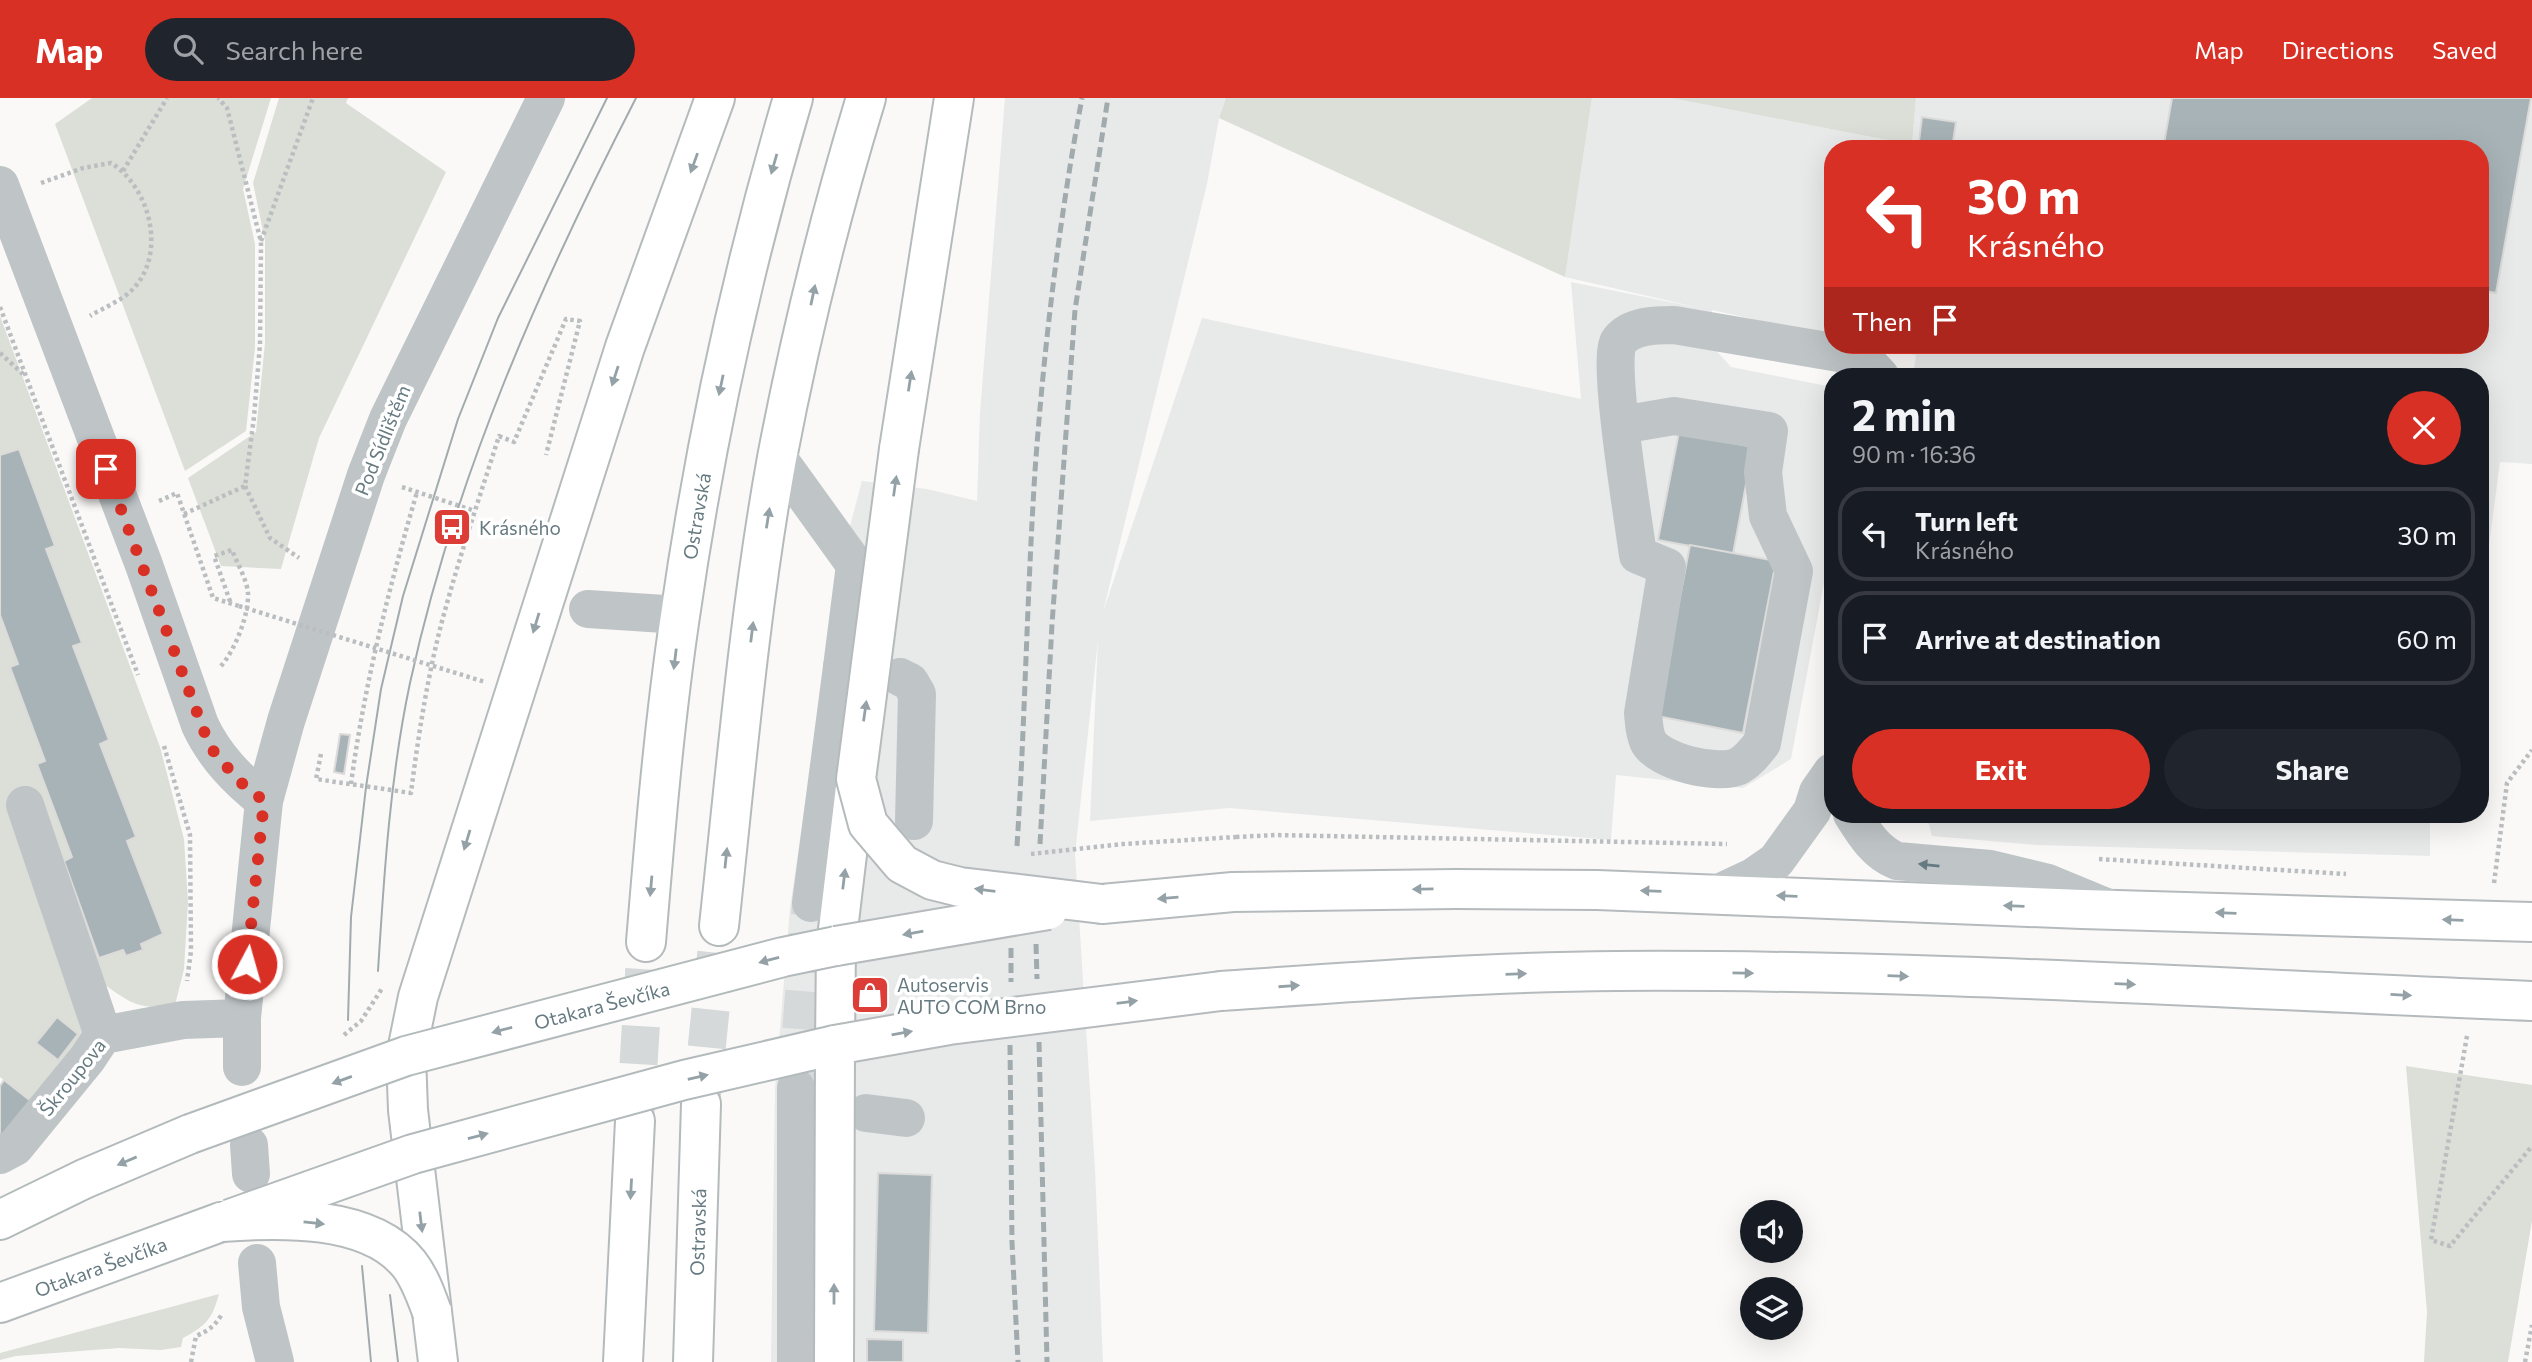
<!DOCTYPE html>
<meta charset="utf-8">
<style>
:root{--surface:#171b24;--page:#20242c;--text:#f1f3f6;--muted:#9ea1a6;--line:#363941;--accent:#d93025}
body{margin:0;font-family:Commissioner,sans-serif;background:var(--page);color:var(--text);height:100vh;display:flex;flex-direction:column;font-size:26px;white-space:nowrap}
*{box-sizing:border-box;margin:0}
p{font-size:23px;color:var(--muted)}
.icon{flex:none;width:38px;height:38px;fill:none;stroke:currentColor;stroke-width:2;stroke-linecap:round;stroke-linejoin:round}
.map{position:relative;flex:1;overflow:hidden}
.panel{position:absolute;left:1824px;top:270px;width:665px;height:455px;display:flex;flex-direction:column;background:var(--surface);border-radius:28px;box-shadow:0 7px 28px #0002}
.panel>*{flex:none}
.guide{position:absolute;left:1824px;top:42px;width:665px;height:214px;border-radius:28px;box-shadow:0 7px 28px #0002;background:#d93025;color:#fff;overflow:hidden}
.buttons{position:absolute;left:1740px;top:1102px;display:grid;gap:14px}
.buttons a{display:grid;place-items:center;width:63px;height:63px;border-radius:50%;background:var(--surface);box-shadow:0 7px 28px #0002;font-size:35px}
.pin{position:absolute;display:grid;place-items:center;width:60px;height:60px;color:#fff;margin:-30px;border-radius:14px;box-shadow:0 4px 10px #0006}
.me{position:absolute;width:77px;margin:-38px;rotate:6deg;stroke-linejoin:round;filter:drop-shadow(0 0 5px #0008)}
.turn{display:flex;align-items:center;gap:24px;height:147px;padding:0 28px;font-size:32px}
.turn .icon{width:91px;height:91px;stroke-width:2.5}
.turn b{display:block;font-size:49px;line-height:60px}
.then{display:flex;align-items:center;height:66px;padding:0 28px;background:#0003;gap:14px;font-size:26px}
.round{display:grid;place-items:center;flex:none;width:74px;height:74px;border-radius:37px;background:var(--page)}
.headline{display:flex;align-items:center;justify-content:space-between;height:119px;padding:0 28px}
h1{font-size:42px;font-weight:700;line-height:52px}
.primary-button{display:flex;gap:14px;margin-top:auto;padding:14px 28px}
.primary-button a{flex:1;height:80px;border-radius:42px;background:var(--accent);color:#fff;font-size:28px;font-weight:700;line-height:80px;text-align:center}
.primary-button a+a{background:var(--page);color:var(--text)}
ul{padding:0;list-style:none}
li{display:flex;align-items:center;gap:21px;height:94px;margin:0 14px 10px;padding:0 14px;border:4px solid var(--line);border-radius:28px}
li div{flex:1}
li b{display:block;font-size:26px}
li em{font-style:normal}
header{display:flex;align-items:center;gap:42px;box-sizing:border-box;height:98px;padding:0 35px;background:var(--accent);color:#fff}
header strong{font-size:33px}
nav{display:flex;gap:38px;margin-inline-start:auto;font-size:24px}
.search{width:490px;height:63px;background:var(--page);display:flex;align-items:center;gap:18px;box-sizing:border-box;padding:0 24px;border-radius:38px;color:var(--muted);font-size:26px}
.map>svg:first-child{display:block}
.built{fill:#e8e9e9}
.green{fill:#dbdfd7}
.building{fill:#a8b3b7;stroke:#dcdbda;stroke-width:2}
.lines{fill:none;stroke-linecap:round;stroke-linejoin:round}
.minor-tunnel{stroke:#d5d9da;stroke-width:38;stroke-dasharray:38 19;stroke-linecap:butt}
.highway-tunnel{stroke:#d5d9da;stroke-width:38;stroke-dasharray:38 19;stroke-linecap:butt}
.major-casing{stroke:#b3babc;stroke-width:42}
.highway-casing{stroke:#b5babc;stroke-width:42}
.path{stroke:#babec0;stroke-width:4.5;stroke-dasharray:3.5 3.5;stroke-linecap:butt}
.minor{stroke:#bfc5c7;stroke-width:38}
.major{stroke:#fff;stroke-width:38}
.highway{stroke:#fff;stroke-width:38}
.tram{stroke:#a1abae;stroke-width:2}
.rail{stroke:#a1abae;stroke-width:5;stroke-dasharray:10 5;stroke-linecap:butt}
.major-bridge-casing{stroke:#b3babc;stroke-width:42;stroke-linecap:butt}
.highway-bridge-casing{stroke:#b5babc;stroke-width:42;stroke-linecap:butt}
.path-bridge{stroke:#babec0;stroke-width:4.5;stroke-dasharray:3.5 3.5;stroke-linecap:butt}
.major-bridge{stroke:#fff;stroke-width:38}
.highway-bridge{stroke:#fff;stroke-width:38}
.oneway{fill:#94a2a7}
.oneway2{fill:#667a81}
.route{stroke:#d93025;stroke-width:12;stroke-dasharray:0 21.6}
.labels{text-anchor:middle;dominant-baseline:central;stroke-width:7;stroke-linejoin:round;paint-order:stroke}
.street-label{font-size:19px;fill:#667a81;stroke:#fff}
.poi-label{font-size:19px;fill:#667a81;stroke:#fff;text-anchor:start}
</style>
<header>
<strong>Map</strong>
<div class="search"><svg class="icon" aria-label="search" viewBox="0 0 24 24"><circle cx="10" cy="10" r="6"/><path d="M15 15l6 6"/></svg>Search here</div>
<nav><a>Map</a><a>Directions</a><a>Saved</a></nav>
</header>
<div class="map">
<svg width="2532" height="1264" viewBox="0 0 2532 1264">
<rect width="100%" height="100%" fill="#faf9f8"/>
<g class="built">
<path d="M1005,0H1226L1219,20L1207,86L1103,514L1202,220L1581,301L1571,184L1700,210L1565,179L1592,0H1671L1912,47L1916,0H2532V366L2500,364L2480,515V278H1913L1916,257L1868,247H2480V51H1832V239L1712,212L1705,240L1731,269L1832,289V442L1791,661L1743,690L1616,677L1611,742L1229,710L1090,723L1098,542L1075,756L1095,1071L1103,1264H771L775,991L790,810L840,466L862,383L927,391L977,403L980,315Z"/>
<path d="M1926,716H2430V758L2036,747L1932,738Z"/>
</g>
<g class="green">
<path d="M92,0H271L243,91L255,146V250L246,333L185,373L55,26Z"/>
<path d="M279,0H348L346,5L446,74L319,340L281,471L221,468L188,380L256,334L265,245V143L253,85Z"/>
<path d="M1226,0H1592L1565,179L1219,20Z"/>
<path d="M1671,0H1916L1912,47Z"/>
<path d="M0,218L160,649L184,741L188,804L184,871L175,907C141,912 133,907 105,887L88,932L32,1004L0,979Z"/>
<path d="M2406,968L2532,987V1123L2508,1264H2424L2427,1214Z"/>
<path d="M219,1196C212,1221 207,1227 183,1240L181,1249L161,1252L119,1250L16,1258L0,1262V1255Z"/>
</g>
<g class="building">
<path d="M2172,0H2531L2496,195L2480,192V51H2163Z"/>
<path d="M1922,19L1956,24L1952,51H1918Z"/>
<path d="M1679,334L1753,349L1733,456L1658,442Z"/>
<path d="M19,351L55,448L46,451L82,545L73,548L109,642L100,646L136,739L127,743L163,836L141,846L143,852L126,858L123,852L99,860L64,763L72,759L37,666L45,663L10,569L18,566L0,517V357Z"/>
<path d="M1690,447L1776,463L1743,635L1657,618Z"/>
<path d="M340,636L350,637L344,676L334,674Z"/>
<path d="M57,919L78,936L58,962L36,945Z"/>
<path d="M4,982L32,1004L0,1045V988Z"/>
<path d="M878,1075L932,1077L928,1235L874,1233Z"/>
<path d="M867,1241L903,1242V1264H867Z"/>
</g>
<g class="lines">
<path class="minor-tunnel" d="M797,988L811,805"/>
<g class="highway-tunnel">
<path d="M701,1006L719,828"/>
<path d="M635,1023L646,844"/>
</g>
<g class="major-casing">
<g id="major">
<path d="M0,1122L84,1081L190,1036"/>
<path id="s1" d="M0,1205L221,1124"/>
</g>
</g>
<g class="highway-casing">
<g id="highway">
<path d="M899,351L954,0"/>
<path d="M1102,806L1233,794L1455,791L1597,792L2082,811L2532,824"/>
<path d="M719,828C736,672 749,515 777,360C800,239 830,118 866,0"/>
<path id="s2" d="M646,844C655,735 664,626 680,518C705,343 743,169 793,0"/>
<path d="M1221,893C1352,884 1484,874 1616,873C1921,871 2227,891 2532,903"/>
<path d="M835,947L836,848L856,681"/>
<path d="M438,1264L408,1012L406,958L418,899L625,249L715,0"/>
<path d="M623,1264L635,1023"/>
<path id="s3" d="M693,1264L701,1006"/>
</g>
</g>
<g class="path">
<path d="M123,73L167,0"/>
<path d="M41,85L83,70L111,65C151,90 167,157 132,192C121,203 103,210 90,218"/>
<path d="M261,143L313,0"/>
<path d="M0,209L138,577"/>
<path d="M0,255L23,276"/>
<path d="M245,388L270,440L299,460"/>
<path d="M402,389L475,413"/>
<path d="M159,403L177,395L213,500L239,508"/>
<path d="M184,416L245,388L254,319L260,246L261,144L227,10L218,0"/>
<path d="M221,568C235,552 249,517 248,495C247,482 237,465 232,452L214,458L231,506"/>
<path d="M164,648L190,737L191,853L187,883"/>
<path d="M321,656L316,681L411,695C418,639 427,582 441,527C458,463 479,401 499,338L514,344L566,221L580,223L546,357"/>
<path d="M351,686C364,588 389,490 417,394"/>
<path d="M1236,739L1275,737L1727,746"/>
<path d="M2099,761L2346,776"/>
<path d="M2494,785L2507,685L2532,652"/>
<path d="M2467,938L2431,1142L2450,1148L2532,1048"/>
<path d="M191,1264L196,1238C208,1233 215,1228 222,1216"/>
<path d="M2525,1264L2532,1227"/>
</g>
<g class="minor">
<path d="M0,87L144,467L200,627C215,659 237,681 264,703L242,920V969"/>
<path d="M1621,327L1674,318L1769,333L1763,374L1768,418L1794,473L1762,645C1755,654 1749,662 1739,668C1719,678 1658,664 1648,643C1644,634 1644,625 1643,615L1667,469L1638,457C1634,426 1606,259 1619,243C1631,227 1657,227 1674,227L1839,255L1865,262L1880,278"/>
<path d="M778,360L855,467L842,569"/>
<path d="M588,511L680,517"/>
<path d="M900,579L910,584L917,596L914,723"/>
<path d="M264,703L286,623L366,377L388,321L546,0"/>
<path d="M25,707L103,937"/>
<path d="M1852,716C1864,735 1875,754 1897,763L1990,771L2048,785L2111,811"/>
<path d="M1719,795L1753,779L1776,763L1812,713L1818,694L1832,674"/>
<path d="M811,805L842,569H849"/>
<path d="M866,1015L906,1020"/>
<path d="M249,1047L251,1076"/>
<path d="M0,1057L15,1049L87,961L103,937L183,922L242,920"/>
<path d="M257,1165L261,1209L275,1264"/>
<path d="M796,1264V990"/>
</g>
<use href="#major" class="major"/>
<use href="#highway" class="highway"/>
<g class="tram">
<path d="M378,873C384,777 390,679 410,585C455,378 540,187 636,0"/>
<path d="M348,922L351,819L366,689L381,591L403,498L458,321L498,220L607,0"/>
<path d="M362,1168L371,1264"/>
<path d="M390,1197L398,1264"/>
</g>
<g class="rail">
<path d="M1040,746L1052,526L1075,212L1108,0"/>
<path d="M1017,748C1025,623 1027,498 1035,373C1044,248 1059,123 1082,0"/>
<path d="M1036,846L1037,881"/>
<path d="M1011,850V884"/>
<path d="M1039,944L1047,1264"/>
<path d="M1010,947L1012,1144L1018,1264"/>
</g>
<g class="major-bridge-casing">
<g id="major-bridge">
<path id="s4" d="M190,1036L406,958L783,859L836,848"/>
<path d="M230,1121L413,1056L684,982L835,947"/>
</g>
</g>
<g class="highway-bridge-casing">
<g id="highway-bridge">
<path d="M899,351L856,681L868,726L902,766L932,782L960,789L1102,806"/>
<path d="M836,848L1048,812"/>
<path d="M221,1124C278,1120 369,1116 409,1166C420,1180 426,1198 432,1214"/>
<path d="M834,1264L835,947L949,927L1221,893"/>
</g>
</g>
<g class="path-bridge">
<path d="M239,508L485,584"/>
<path d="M1031,756L1123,746L1236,739"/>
<path d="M344,937L361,923L383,889"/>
</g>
<use href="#major-bridge" class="major-bridge"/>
<use href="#highway-bridge" class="highway-bridge"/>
</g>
<defs><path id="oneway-solid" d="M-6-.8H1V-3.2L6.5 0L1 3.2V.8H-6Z" transform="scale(1.75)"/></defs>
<g class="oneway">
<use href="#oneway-solid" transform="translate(694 65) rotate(110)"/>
<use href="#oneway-solid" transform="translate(774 66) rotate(106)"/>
<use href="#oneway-solid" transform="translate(813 197) rotate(-78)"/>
<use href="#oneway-solid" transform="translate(615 278) rotate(108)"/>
<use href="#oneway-solid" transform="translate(910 283) rotate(-81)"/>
<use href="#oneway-solid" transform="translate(721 287) rotate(102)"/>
<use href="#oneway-solid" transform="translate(895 388) rotate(-82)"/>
<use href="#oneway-solid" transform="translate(768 420) rotate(-81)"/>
<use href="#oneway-solid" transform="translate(536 525) rotate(107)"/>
<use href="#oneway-solid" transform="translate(752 534) rotate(-83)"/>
<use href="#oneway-solid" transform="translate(675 561) rotate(97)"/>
<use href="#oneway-solid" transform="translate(865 613) rotate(-82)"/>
<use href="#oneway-solid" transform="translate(467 742) rotate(107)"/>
<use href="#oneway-solid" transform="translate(726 760) rotate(-84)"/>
<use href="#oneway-solid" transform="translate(844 781) rotate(-83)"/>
<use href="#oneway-solid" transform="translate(651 788) rotate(95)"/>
<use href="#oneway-solid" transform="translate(1423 791) rotate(179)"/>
<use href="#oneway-solid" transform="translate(985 792) rotate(-173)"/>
<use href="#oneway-solid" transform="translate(1651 793) rotate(-178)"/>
<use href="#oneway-solid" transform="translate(1787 798) rotate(-178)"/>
<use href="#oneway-solid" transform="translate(1168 800) rotate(175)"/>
<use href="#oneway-solid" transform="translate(2014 808) rotate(-178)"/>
<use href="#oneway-solid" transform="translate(2226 815) rotate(-178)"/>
<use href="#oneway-solid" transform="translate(2453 822) rotate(-178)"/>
<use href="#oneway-solid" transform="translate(913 835) rotate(170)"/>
<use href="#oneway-solid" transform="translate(769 862) rotate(165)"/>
<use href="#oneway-solid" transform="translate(1743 875) rotate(1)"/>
<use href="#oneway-solid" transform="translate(1516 876) rotate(-2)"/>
<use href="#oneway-solid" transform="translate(1898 878) rotate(2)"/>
<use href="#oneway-solid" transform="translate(2125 886) rotate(2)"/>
<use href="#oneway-solid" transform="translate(1289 888) rotate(-4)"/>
<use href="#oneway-solid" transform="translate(2401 897) rotate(3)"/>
<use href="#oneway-solid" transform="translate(1127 904) rotate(-7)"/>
<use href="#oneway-solid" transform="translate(502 932) rotate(165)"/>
<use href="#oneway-solid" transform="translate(902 935) rotate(-10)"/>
<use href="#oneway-solid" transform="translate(698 979) rotate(-13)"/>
<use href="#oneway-solid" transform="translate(342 982) rotate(160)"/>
<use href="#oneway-solid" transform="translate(478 1038) rotate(-15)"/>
<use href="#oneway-solid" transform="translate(127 1063) rotate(157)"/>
<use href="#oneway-solid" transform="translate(631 1091) rotate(93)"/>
<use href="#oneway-solid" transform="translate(421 1124) rotate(83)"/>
<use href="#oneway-solid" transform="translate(314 1125) rotate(6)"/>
<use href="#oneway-solid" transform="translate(834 1196) rotate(-90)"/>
</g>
<use class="oneway2" href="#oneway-solid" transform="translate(1929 767) rotate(-174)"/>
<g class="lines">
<path class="route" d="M106,371L210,649L239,683L264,703L247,866"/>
</g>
<defs>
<g id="bus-square" transform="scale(2.0125)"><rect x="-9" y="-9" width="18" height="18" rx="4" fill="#dc3d36" stroke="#fff"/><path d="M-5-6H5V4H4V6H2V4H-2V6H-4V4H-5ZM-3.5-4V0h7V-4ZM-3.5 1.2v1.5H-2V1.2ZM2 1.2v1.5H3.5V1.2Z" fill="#fff"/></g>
<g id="shop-square" transform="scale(2.0125)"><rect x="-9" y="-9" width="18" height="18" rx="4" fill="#dc3d36" stroke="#fff"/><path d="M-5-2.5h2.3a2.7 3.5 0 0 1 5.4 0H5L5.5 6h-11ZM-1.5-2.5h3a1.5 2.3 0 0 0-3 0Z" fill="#fff"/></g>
</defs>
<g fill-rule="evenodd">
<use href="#bus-square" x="452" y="429"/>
<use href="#shop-square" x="870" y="897"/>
</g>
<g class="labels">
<g class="street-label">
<text transform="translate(382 342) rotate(-68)">Pod Sídlištěm</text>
<text stroke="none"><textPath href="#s2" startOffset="429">Ostravská</textPath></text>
<text stroke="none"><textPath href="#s4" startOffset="432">Otakara Ševčíka</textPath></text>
<text transform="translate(72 979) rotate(-51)">Škroupova</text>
<text stroke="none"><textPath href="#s3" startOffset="130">Ostravská</textPath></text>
<text stroke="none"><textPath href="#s1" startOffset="107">Otakara Ševčíka</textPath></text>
</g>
<g class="poi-label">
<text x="479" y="429">Krásného</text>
<text x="897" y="886">Autoservis<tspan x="897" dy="22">AUTO COM Brno</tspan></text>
</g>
</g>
</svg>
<div class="buttons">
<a><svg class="icon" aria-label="sound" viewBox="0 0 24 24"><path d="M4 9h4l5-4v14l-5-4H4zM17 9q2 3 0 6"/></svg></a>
<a><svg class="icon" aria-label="layers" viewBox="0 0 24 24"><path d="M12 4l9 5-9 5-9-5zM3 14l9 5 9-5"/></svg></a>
</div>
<div class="pin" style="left:106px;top:371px;background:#d93025"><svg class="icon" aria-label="arrive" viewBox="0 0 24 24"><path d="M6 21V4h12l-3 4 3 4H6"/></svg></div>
<svg class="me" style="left:247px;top:866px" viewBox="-20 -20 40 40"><circle r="17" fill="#d93025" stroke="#fff" stroke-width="3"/><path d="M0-11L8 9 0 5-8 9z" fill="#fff"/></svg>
<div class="guide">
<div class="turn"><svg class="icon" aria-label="left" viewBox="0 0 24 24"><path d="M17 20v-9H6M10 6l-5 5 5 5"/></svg><div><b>30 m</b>Krásného</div></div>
<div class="then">Then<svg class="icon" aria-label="arrive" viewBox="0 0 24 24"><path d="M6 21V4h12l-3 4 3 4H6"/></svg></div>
</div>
<section class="panel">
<div class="headline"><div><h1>2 min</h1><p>90 m · 16:36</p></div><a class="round" style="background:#d93025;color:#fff"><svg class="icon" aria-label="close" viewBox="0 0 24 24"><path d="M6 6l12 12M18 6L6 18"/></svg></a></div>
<ul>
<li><svg class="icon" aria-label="left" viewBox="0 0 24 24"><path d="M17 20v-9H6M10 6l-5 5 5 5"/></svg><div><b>Turn left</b><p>Krásného</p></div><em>30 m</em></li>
<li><svg class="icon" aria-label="arrive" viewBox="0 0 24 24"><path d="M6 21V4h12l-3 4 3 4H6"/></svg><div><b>Arrive at destination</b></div><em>60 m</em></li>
</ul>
<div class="primary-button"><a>Exit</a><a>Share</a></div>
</section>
</div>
